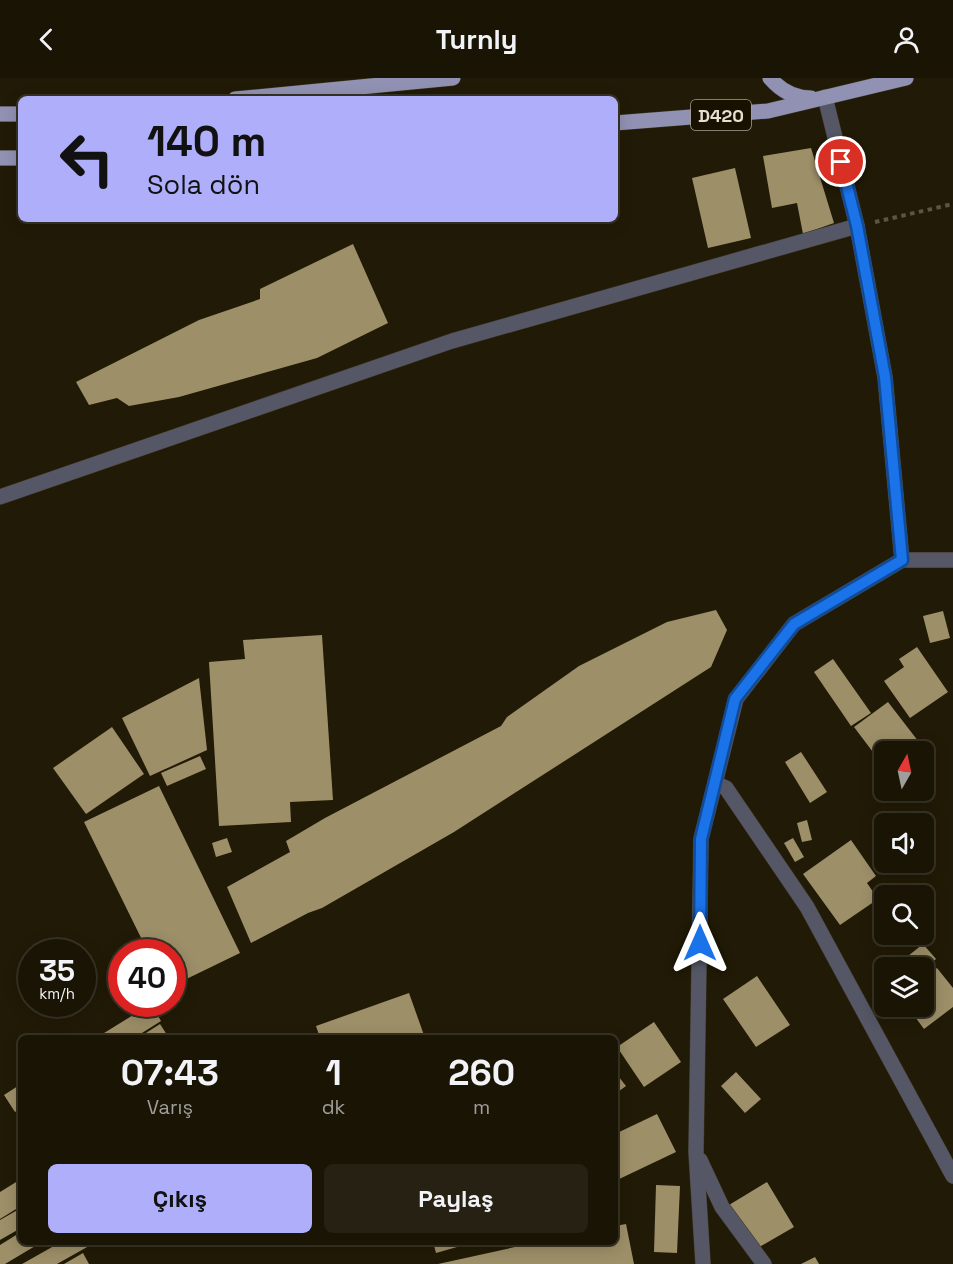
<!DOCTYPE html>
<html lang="tr">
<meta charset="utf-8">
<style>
:root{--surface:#191404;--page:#262113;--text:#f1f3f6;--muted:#9f9e9a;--line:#373326;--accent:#aeaefa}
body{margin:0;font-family:"Space Grotesk",sans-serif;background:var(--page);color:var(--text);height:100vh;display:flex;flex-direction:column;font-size:22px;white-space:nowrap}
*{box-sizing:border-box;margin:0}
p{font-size:20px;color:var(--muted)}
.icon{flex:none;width:33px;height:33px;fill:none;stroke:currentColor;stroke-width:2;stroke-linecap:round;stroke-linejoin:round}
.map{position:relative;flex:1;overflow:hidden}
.panel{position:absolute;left:18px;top:957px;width:600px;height:210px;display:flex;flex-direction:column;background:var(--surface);border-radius:9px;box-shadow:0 3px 15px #0003,0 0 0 2px var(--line)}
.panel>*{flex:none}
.banner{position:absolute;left:18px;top:18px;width:600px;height:126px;border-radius:9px;box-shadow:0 3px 15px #0003,0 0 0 2px var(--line);background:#aeaefa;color:#111;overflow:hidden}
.needle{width:39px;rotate:9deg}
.fabs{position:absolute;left:874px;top:663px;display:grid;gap:12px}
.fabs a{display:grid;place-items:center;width:60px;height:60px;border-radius:9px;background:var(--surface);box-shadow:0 3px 15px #0003,0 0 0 2px var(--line);font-size:30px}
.speed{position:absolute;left:18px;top:861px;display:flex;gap:12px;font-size:30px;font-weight:700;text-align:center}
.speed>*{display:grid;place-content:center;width:78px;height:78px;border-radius:50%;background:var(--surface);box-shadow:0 3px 15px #0003,0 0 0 2px var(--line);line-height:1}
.speed small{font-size:15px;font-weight:400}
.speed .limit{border:9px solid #d22;background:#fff;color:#111}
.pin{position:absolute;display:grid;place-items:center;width:51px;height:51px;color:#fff;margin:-26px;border:3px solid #fff;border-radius:50%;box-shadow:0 2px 6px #0007}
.me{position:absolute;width:66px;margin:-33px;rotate:0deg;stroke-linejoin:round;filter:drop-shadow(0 0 4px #0008)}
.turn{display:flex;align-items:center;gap:21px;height:126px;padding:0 30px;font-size:27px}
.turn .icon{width:78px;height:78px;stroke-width:2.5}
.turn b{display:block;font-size:42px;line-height:51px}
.eta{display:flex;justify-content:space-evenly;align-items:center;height:102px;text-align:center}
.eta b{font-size:36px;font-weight:800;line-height:42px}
.button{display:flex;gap:12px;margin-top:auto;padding:12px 30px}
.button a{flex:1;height:69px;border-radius:9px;background:var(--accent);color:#111;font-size:24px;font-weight:800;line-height:69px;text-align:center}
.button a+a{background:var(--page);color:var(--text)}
header{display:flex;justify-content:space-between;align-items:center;height:78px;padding:0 30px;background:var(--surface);font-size:27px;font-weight:800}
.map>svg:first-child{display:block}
.building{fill:#9d8f68}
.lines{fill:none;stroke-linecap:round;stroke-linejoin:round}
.minor-casing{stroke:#3c3623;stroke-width:16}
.major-casing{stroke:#3c3623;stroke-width:16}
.path{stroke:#5c5544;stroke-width:4;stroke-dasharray:4.5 4.5;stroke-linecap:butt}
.minor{stroke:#565766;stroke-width:15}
.major{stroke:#9192b3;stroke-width:15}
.route-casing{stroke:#114b97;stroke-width:15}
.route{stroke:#1a73e8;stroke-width:10}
.labels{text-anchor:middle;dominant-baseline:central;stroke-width:6;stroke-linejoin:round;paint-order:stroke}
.shield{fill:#181100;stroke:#a7a193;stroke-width:1.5}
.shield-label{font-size:18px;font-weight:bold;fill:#e4dfd2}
</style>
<header><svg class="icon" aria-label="back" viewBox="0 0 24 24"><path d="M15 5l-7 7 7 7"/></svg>Turnly<svg class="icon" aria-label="person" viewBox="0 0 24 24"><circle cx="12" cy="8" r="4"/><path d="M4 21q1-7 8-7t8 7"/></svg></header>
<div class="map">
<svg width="953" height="1186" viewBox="0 0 953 1186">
<rect width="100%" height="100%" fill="#211a06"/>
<g class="building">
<path d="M811,70L834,145L803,156L797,125L772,130L763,78Z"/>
<path d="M735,90L751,160L708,170L692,100Z"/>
<path d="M353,166L388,245L317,280L179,319L129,328L117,320L89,327L76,304L199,242L260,221V211Z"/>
<path d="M716,532L727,552L711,589L454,754L322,830L308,835L251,865L227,809L290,774L286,763L325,740L501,648L507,639L579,588L667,544Z"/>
<path d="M943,533L950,560L930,565L923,538Z"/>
<path d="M322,557L333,722L290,724L291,744L219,748L209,584L245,581L243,562Z"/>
<path d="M917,569L948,614L910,640L884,603L904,589L899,581Z"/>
<path d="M833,581L871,635L851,648L814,594Z"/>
<path d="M199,600L207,672L150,698L122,640Z"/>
<path d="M888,624L932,681L924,688V674H885V690L854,649Z"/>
<path d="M112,649L144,696L86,736L53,690Z"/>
<path d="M801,674L827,714L810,725L785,684Z"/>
<path d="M200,678L206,691L167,708L161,695Z"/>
<path d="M159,708L240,875L172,908V874H148L84,744Z"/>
<path d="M807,742L812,762L802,764L797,745Z"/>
<path d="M227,760L232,774L216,779L212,765Z"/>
<path d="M793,760L804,779L795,784L784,765Z"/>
<path d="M851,762L876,798L867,805L878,821L840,847L803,796Z"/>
<path d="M923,866L936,881L925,890H910L915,886L908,878Z"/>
<path d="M937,890L953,910V929L924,951L907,928H924V900Z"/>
<path d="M757,898L790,947L756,969L723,921Z"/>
<path d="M409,915L425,960H320L316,948Z"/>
<path d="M151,926L161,943L134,960H96Z"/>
<path d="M654,944L681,984L644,1009L617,969Z"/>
<path d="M160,946L169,960H138Z"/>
<path d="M615,994L626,1008L615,1016Z"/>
<path d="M736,994L761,1021L745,1035L721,1008Z"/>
<path d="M21,1006V1030L15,1034L4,1017Z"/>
<path d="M657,1036L676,1074L615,1103V1056Z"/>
<path d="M21,1101V1128L0,1141V1114Z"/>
<path d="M767,1104L794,1149L756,1171L729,1127Z"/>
<path d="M656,1107L680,1108L677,1175L654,1174Z"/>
<path d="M21,1130V1150L0,1162V1142Z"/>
<path d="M626,1146L634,1186H438L538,1164H615V1148Z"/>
<path d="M21,1154V1164H42L5,1186H0V1167Z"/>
<path d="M61,1164H87L89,1168L57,1186H22Z"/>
<path d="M433,1164H471V1165L436,1175Z"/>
<path d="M83,1175L89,1186H64Z"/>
<path d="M815,1179L819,1186H801Z"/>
</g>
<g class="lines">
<g class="minor-casing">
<g id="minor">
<path d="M825,19L857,148L885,299L902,482"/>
<path d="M0,419L452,263L857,148"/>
<path d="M715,705L726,710L807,829L953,1098"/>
<path d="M700,1082L722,1129L764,1186"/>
<path d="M703,1186L696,1074L701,761L736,621L794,546L902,482H953"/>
</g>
</g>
<g class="major-casing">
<g id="major">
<path d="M770,0C781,13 794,20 811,20"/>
<path d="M235,21L453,0"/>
<path d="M0,36H21"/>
<path d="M615,45L768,33L906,0"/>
<path d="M0,80H21"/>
</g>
</g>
<path class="path" d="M875,144L953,126"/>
<use href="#minor" class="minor"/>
<use href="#major" class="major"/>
</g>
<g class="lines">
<g class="route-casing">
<path id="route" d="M700,865L701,761L735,621L794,546L902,482L885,299L857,148L841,84"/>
</g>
<use href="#route" class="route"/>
</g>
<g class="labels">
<rect class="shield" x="691" y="22" width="60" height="30" rx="4.5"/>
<g class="shield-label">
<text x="721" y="37">D420</text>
</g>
</g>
</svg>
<div class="fabs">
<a><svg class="needle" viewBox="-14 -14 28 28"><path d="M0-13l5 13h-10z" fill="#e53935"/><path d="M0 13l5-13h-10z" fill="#9f9e9a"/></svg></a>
<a><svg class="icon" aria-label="sound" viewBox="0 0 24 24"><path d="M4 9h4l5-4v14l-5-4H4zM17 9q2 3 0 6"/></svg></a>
<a><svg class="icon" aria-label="search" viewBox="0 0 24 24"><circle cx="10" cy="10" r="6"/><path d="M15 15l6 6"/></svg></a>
<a><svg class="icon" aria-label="layers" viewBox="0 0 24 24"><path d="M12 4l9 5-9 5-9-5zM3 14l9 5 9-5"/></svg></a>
</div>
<div class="speed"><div>35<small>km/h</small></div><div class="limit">40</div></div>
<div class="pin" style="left:841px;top:84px;background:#d93025"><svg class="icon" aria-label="arrive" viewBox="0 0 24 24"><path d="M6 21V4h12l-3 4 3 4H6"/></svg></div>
<svg class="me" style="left:700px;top:865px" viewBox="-20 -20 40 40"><path d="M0-17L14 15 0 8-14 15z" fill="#1a73e8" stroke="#fff" stroke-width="4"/></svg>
<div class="banner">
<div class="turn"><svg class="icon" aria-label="left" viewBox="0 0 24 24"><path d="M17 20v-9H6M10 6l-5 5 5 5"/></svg><div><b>140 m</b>Sola dön</div></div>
</div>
<section class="panel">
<div class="eta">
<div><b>07:43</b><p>Varış</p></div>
<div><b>1</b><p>dk</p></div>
<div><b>260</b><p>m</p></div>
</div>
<div class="button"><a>Çıkış</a><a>Paylaş</a></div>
</section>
</div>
